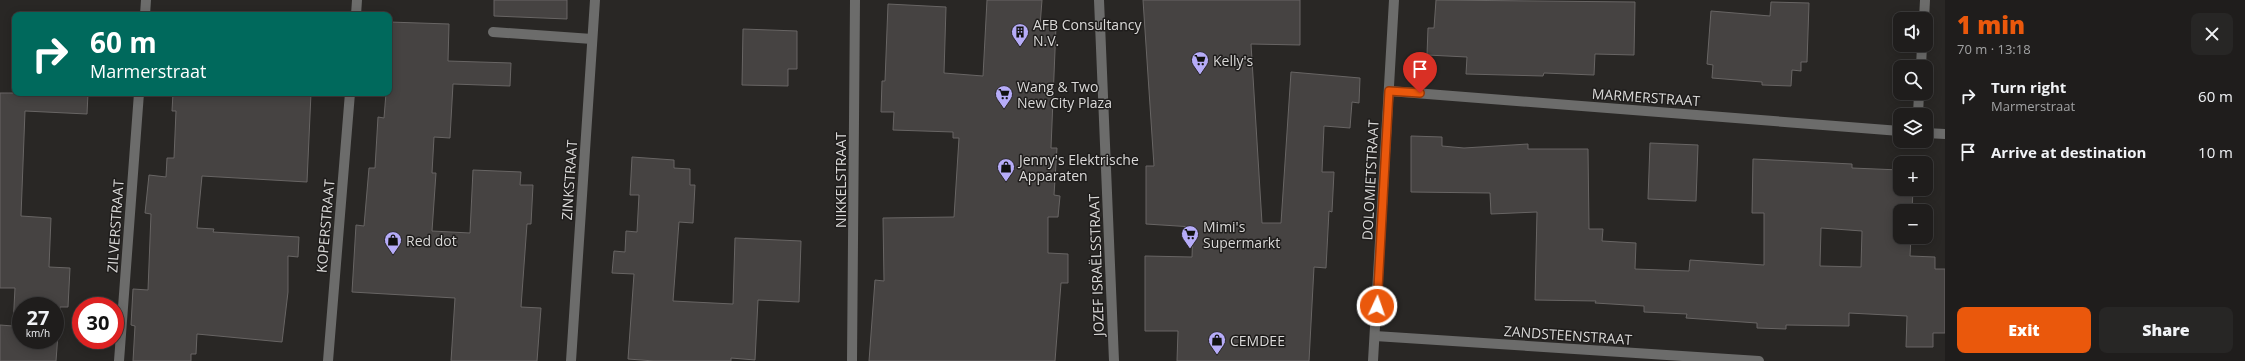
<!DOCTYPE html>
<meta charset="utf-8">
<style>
:root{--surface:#1f1d1c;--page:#272625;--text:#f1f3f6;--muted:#a1a2a3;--line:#3c3b3b;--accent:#ea580c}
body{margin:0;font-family:"Open Sans",sans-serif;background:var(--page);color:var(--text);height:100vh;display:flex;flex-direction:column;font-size:15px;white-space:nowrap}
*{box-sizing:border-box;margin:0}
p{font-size:13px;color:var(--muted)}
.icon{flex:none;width:22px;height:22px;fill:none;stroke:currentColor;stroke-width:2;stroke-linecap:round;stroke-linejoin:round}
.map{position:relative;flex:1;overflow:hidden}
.side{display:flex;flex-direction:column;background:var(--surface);width:300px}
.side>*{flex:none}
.top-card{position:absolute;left:12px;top:12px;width:380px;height:84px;border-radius:8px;box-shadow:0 2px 10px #0003,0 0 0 1px var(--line);background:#00695c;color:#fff;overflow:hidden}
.tools{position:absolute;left:1893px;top:12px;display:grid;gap:8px}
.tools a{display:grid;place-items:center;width:40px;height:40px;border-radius:8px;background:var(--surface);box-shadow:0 2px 10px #0003,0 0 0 1px var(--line);font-size:20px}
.speed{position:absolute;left:12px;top:297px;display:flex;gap:8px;font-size:20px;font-weight:700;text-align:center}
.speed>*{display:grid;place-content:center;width:52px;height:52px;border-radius:50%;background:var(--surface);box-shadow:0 2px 10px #0003,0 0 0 1px var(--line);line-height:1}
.speed small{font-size:10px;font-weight:400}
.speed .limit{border:6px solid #d22;background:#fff;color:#111}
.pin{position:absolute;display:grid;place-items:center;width:34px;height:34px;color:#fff;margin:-41px -17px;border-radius:50% 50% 50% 0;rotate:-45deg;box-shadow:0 0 4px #0007}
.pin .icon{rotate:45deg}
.me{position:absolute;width:44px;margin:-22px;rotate:3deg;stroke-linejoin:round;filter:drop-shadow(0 0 3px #0008)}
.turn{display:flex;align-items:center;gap:14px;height:84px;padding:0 12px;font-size:18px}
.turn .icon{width:52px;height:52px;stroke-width:2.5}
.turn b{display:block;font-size:28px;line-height:34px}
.round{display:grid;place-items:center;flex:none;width:42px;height:42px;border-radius:8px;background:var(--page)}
.head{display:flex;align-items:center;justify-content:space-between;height:68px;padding:0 12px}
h1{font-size:24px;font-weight:800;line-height:30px;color:var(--accent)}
.primary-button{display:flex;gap:8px;margin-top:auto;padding:8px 12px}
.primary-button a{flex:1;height:46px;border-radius:8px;background:var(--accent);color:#fff;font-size:16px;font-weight:800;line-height:46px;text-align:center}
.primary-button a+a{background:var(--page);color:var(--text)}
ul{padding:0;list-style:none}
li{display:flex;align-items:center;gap:12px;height:56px;padding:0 12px}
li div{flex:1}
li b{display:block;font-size:15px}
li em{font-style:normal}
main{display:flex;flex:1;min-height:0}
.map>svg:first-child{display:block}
.building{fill:#464342;stroke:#686564;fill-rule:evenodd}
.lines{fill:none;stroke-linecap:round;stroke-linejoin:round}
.minor{stroke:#6c6c6b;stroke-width:10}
.route-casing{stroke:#983908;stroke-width:10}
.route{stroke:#ea580c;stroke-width:7}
.labels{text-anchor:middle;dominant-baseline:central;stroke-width:3;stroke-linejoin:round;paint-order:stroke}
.poi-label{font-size:14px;fill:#dad9d8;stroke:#1f1d1c;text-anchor:start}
.street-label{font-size:14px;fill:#dad9d8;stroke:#1f1d1c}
</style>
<main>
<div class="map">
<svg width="1945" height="361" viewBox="0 0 1945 361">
<rect width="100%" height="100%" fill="#292725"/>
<g class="building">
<path d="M494,0H567V19L494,16Z"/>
<path d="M987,0H1042L1040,26H1056L1051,148H1057L1054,195L1060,196L1058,217H1048V253L1068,254V283H1061L1055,361H869L875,280L884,281L883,218L954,217L959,138H953V132L893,130L894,112H881L882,81H885L888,4L946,7L944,73L983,76Z"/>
<path d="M1143,0H1300V45L1251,44L1262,223H1281L1291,72L1360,78L1359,103L1352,102L1350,128L1324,126L1322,172H1334L1332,212L1329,211L1326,268L1314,267L1309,361H1177L1178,331H1145V256L1192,257L1193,227L1146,224V166H1154Z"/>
<path d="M1436,0L1635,2L1634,55L1595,54L1594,75L1544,73L1543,76L1466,74L1467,57L1427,55L1428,28H1434Z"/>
<path d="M1771,2L1809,3L1807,62H1801V71L1792,70L1791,86L1762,85V82L1712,78L1713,65L1707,64L1711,11L1770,16Z"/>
<path d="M389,22L449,24L448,61L511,63L510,86L453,84L450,138L434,137L432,173H436L432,231L470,233L473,170L521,172L520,185H533L531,224H527L521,307L541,308L537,361H451L455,298L352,292L356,225L364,226L369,168H375L378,117L384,118L386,93H389Z"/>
<path d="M743,29L797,31V69H788V86L742,85Z"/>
<path d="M0,93H88L87,114L25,111L21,216L51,218L49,267L70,268L68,307H60L56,361H0V325L13,326L15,288H0ZM21,306H55V340H21Z"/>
<path d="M173,93H311L307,182L202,176L197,228L214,229L213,232L299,237L298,257L288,256V292L282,342L197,334L196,354H191V361H133L135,326L131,325L133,289L148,290L151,214L145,213L149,175L166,177L167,158H174L176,111H172Z"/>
<path d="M1411,136L1442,137V146L1464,148L1528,144V149H1588L1589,229H1603L1602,241L1636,243L1635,269L1689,271L1690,260L1764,265V213H1752L1753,159L1852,164V168L1900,170V189H1913L1912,211H1900V237H1911L1910,256L1935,257V269H1945V333H1933V347H1906L1907,316L1849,313V326L1786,325V329L1757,328V323L1686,318L1687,314L1644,312V306L1595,303L1596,301L1535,300L1537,212L1491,214L1490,193L1411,192ZM1821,228L1862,231L1861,267L1820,266Z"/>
<path d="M1650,143L1698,145L1696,201L1648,199Z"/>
<path d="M632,157L674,160V168L690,169V185H695L693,223L679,222L673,301L733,304L735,238L801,241L799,302L758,300L755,360L731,358V361H654L628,359L634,274L612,273L614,251L625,252L626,231L637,232L639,195H630Z"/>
</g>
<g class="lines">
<g class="minor">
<path d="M1099,0L1114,361"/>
<path d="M145,15L146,0"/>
<path d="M356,15L357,0"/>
<path d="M1924,19L1925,0"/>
<path d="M493,32L592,39"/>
<path d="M1921,67L1922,45"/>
<path d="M1389,91L1900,131"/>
<path d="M1918,115L1919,93"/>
<path d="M1926,133L1945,134"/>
<path d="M1375,336L1759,361"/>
<path d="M119,361L139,93"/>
<path d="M328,361L350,93"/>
<path d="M571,361L595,0"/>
<path d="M852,361L855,0"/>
<path d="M1373,361L1394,0"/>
</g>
</g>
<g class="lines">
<g class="route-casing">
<path id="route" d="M1377,306L1389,91L1420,93"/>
</g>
<use href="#route" class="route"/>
</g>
<defs>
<g id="building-pin" transform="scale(0.9)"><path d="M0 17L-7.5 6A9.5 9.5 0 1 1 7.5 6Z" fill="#b6acf8" stroke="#1f1d1c"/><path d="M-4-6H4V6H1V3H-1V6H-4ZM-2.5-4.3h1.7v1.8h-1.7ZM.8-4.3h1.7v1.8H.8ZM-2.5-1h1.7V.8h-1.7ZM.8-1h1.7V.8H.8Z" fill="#111"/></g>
<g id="supermarket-pin" transform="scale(0.9)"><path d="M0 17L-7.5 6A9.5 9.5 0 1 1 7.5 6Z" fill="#b6acf8" stroke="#1f1d1c"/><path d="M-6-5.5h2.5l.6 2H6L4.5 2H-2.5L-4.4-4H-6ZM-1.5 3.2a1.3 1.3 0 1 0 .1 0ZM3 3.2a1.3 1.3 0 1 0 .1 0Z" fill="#111"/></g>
<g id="shop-pin" transform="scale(0.9)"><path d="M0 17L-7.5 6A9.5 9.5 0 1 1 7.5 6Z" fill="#b6acf8" stroke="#1f1d1c"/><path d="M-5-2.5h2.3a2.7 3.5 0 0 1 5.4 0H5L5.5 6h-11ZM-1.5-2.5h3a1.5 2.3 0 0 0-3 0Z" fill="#111"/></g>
</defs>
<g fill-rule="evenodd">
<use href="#building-pin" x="1020" y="32"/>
<use href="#supermarket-pin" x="1200" y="60"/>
<use href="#supermarket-pin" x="1004" y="94"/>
<use href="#shop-pin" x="1006" y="167"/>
<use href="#supermarket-pin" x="1190" y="234"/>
<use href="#shop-pin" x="393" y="240"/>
<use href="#shop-pin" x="1217" y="340"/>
</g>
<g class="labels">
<g class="poi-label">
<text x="1033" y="24">AFB Consultancy<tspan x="1033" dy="16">N.V.</tspan></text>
<text x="1213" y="60">Kelly's</text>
<text x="1017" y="86">Wang &amp; Two<tspan x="1017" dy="16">New City Plaza</tspan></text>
<text x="1019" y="159">Jenny's Elektrische<tspan x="1019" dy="16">Apparaten</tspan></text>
<text x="1203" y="226">Mimi's<tspan x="1203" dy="16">Supermarkt</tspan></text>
<text x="406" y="240">Red dot</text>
<text x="1230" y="340">CEMDEE</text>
</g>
<g class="street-label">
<text transform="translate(1646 97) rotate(4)">MARMERSTRAAT</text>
<text transform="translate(569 180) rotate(-86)">ZINKSTRAAT</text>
<text transform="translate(840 180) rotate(-90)">NIKKELSTRAAT</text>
<text transform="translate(1370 180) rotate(-87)">DOLOMIETSTRAAT</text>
<text transform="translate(115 226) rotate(-86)">ZILVERSTRAAT</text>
<text transform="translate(325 226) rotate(-85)">KOPERSTRAAT</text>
<text transform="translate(1096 265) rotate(-92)">JOZEF ISRAËLSSTRAAT</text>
<text transform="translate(1568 335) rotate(4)">ZANDSTEENSTRAAT</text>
</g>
</g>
</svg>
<div class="tools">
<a><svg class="icon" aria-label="sound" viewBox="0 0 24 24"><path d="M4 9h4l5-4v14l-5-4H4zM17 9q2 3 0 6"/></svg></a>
<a><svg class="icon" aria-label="search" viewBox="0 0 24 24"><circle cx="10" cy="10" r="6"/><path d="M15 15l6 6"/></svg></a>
<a><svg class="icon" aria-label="layers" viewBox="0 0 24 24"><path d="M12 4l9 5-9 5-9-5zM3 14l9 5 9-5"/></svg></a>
<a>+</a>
<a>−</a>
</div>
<div class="speed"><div>27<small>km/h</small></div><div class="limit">30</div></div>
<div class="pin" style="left:1420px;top:93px;background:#d93025"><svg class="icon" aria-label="arrive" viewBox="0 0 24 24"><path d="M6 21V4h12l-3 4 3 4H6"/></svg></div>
<svg class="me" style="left:1377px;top:306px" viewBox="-20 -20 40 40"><circle r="17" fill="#ea580c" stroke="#fff" stroke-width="3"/><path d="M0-11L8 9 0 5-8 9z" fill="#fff"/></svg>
<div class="top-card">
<div class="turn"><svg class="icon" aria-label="right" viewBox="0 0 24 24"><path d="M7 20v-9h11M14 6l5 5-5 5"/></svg><div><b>60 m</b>Marmerstraat</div></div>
</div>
</div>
<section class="side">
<div class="head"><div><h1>1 min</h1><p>70 m · 13:18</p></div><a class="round"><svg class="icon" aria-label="close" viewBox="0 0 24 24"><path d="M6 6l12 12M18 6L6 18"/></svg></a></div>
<ul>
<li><svg class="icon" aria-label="right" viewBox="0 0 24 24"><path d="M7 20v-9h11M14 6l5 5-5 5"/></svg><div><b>Turn right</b><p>Marmerstraat</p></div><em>60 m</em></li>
<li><svg class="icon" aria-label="arrive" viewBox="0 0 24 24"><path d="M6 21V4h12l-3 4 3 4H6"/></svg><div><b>Arrive at destination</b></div><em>10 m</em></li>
</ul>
<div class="primary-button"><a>Exit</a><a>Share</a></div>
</section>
</main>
